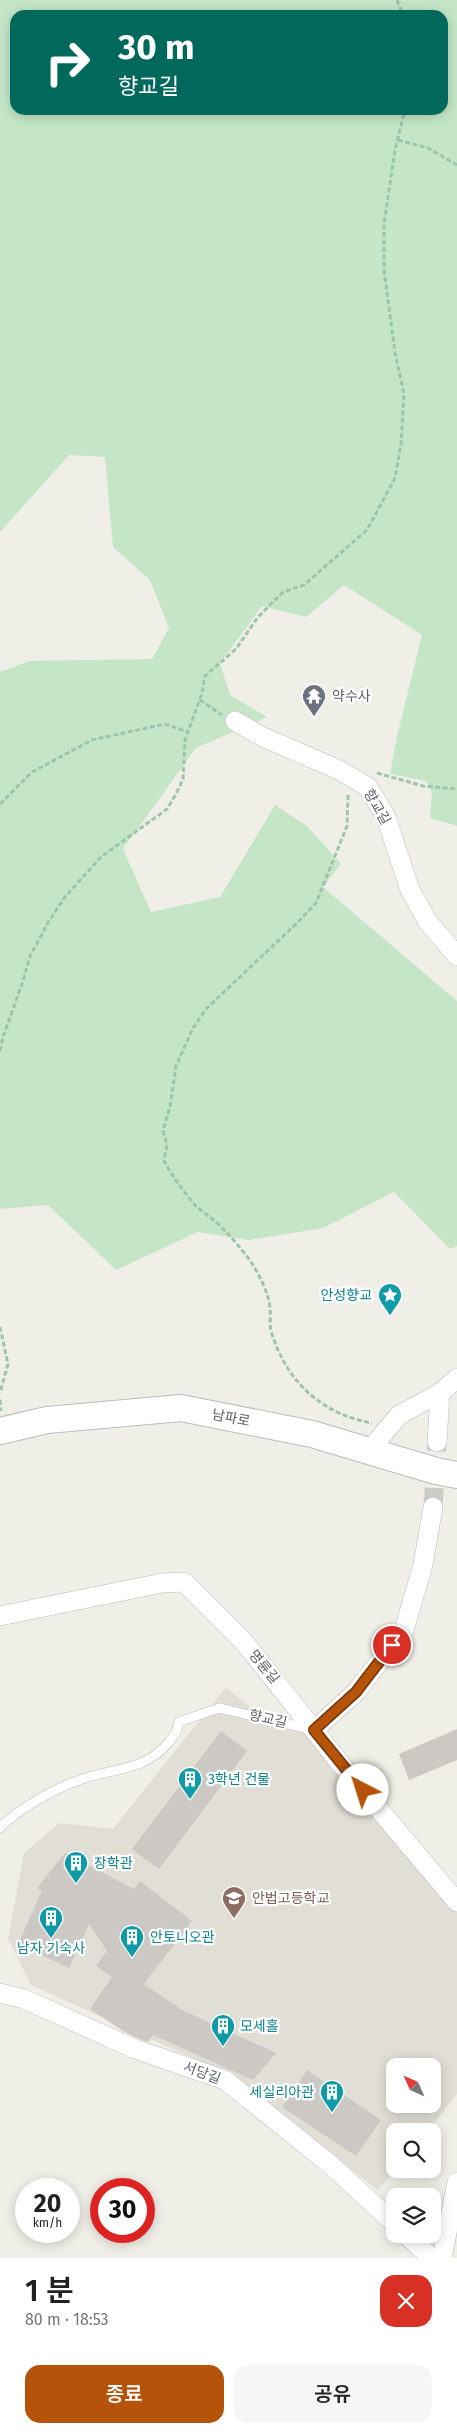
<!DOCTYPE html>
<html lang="ko">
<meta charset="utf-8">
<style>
:root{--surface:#fff;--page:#f6f6f6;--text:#222;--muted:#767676;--accent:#b45309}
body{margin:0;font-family:"Fira Sans","Noto Sans KR",sans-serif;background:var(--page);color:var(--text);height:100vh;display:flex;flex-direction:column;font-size:19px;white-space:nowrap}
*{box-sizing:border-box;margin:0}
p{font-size:16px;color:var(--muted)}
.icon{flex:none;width:28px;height:28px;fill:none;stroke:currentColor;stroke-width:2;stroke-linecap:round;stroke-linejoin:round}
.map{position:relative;height:2258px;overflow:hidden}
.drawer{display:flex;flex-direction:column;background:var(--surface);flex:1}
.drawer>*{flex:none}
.guide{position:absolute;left:10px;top:10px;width:438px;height:105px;border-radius:15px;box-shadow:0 2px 12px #0003;background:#00695c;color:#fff;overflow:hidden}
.needle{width:32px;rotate:315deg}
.fabs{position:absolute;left:386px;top:2058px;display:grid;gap:10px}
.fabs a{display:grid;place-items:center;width:55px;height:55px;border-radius:10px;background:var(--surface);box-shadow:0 2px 12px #0003;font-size:25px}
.speed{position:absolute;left:15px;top:2178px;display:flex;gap:10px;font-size:25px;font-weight:700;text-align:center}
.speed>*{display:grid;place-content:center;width:65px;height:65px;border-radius:50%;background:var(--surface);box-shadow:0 2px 12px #0003;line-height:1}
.speed small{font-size:12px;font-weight:400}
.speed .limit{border:8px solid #d22;background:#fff;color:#111}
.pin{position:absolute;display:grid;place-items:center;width:42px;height:42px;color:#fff;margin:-21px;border:2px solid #fff;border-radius:50%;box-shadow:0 1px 5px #0007}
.me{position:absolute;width:55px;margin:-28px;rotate:320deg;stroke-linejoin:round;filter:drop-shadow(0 0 4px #0008)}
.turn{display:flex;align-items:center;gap:18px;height:105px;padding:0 25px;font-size:22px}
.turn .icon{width:65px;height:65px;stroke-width:2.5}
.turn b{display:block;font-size:35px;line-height:42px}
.round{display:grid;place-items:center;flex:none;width:52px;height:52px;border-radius:15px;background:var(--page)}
.head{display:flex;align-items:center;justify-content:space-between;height:85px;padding:0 25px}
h1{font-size:30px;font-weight:600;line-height:38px}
.primary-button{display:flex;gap:10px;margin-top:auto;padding:10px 25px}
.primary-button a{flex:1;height:58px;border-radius:15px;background:var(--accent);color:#fff;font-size:20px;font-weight:600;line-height:58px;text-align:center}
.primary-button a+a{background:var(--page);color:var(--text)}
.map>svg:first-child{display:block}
.education{fill:#e0ded5;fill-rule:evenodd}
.green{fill:#c4e6c7;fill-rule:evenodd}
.building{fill:#ccc9c4}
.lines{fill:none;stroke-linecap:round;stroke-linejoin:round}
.street-tunnel{stroke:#ccccc7;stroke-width:19;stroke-dasharray:19 9;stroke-linecap:butt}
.lane-casing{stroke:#b9bbc0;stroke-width:10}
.street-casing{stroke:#b9bbc0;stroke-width:20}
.secondary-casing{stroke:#babcc2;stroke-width:28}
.path{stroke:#9cc5ac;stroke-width:3;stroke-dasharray:5 2.5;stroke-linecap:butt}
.lane{stroke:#fff;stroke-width:9}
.street{stroke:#fff;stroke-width:19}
.secondary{stroke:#fff;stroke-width:26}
.route-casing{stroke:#753606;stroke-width:12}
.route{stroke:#b45309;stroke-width:9}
.labels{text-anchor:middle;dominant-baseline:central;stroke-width:4.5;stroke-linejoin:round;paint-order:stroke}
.worship-label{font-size:14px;fill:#5b616d;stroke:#fff;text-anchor:start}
.street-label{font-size:14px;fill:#5e6166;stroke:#fff}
.culture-label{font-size:14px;fill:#0d838f;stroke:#fff;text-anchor:start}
.education-label{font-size:14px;fill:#785e54;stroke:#fff;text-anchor:start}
</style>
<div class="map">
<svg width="457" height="2258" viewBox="0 0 457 2258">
<rect width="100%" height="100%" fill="#f0efe7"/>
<path class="education" d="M226,1687L255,1711L311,1732L457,1900V2094L428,2131H395L396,2169L378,2190L228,2074L31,1985L8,1939L24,1853L59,1823L113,1829ZM395,2066H432V2104H395Z"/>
<path class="green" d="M0,0H457V826L430,818L432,792L426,781L390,774L397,736L422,635L344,585L306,617L262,606L220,663L230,695L267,717L196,748L123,849L151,912L220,897L275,805L307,826L341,864L323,887L457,1001V1246L450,1249L394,1192L323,1228L249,1240L198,1232L116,1270L48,1205L0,1209V672L29,661L152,659L169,628L150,580L113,547L105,457L69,455L0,532ZM15,15H442V110H15Z"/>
<g class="building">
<path d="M457,1729V1760L409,1780L399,1754Z"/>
<path d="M221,1731L247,1751L159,1869L132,1849Z"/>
<path d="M65,1853L134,1889L140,1881L192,1921L144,1984L182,2010L276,2053L253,2080L153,2035L148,2042L139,2039L123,2031L90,2009L112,1977L96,1966L107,1951L89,1924L69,1968L18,1944L42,1891L37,1888Z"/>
<path d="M307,2070L381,2120L356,2156L282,2107Z"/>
</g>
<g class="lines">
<path class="street-tunnel" d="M433,1507L437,1442"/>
<g class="lane-casing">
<path id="lane" d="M0,1828C19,1808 56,1788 82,1779C115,1768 145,1771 169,1742C174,1735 178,1731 179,1722L219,1708L310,1729"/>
</g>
<g class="street-casing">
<g id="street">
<path d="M235,721L263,737L339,770L368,787L386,817L410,890L428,922L457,956"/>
<path d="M437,1442L440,1393L457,1378"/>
<path d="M369,1451L399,1415L440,1393"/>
<path d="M0,1616L162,1583L184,1582L244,1642L341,1764L457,1902"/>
<path d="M314,1730L356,1692L404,1630L423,1565L433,1507"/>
<path d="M0,1993L24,1999L135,2049L225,2080L332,2166L395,2224"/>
<path d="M405,2234L432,2258"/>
<path d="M442,2258L457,2182"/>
</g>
</g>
<g class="secondary-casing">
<path id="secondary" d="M0,1431L47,1420L181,1408L312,1434L436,1471L457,1475"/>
</g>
<g class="path">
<path d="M397,0L403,15"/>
<path d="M398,140L428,148L457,165"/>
<path d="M200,700L222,715"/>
<path d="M377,773L423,786L457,789"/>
<path d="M348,795L347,826L316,903L297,923L206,1009L193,1028L176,1066L170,1107L163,1130L167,1145L164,1161C173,1177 183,1191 195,1205C201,1211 209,1216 216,1222C228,1233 241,1248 251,1262C259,1274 269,1294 270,1308C271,1315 269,1323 271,1331C286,1381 321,1414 372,1423"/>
<path d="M0,804L32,772L92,740L165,724L188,732"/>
<path d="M0,1051L3,1037L23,981L30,956L49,921L65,897L101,857L167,809L176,794L183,779L185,740L202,693L205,676L236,649L258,617L283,592L304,585L367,530L395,478L401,444L404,394L395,353L384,270V224L395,150L405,110"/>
<path d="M0,1327L8,1364L0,1393"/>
<path d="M0,1400L1,1411"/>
</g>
<use href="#lane" class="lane"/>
<use href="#street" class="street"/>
<use href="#secondary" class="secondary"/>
</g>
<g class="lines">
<g class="route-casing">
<path id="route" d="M363,1790L314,1730L356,1692L392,1645"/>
</g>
<use href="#route" class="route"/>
</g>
<defs>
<g id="temple-pin" transform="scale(1.25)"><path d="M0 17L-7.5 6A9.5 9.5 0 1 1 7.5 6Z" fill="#6b7280" stroke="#fff"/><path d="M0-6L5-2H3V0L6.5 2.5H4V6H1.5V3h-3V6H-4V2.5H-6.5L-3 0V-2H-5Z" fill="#fff"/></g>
<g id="sight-pin" transform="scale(1.25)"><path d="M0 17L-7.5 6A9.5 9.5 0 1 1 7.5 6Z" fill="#0f9aa8" stroke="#fff"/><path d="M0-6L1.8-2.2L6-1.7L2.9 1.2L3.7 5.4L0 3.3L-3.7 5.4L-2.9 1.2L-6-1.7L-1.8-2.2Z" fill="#fff"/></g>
<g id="building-pin" transform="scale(1.25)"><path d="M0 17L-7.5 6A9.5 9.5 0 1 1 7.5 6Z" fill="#0f9aa8" stroke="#fff"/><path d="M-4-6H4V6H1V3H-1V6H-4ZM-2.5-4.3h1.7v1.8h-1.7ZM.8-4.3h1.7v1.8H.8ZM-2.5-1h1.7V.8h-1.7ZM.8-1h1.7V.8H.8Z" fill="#fff"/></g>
<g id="school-pin" transform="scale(1.25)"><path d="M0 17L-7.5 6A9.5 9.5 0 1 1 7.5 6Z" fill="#8d6e63" stroke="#fff"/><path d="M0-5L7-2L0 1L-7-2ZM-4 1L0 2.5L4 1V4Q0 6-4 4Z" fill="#fff"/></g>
</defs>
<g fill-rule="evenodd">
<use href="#temple-pin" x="314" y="696"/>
<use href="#sight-pin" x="390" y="1295"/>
<use href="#building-pin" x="190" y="1779"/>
<use href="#building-pin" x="76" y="1863"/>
<use href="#school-pin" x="234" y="1898"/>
<use href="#building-pin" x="51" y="1918"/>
<use href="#building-pin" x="132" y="1937"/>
<use href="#building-pin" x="223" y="2026"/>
<use href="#building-pin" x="332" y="2092"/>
</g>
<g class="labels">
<g class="worship-label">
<text x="332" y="696">약수사</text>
</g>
<g class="street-label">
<text transform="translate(377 807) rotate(60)">향교길</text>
<text transform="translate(231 1418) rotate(11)">남파로</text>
<text transform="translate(264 1667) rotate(50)">명륜길</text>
<text transform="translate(268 1719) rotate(13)">향교길</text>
<text transform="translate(202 2073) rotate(20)">서당길</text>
</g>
<g class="culture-label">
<text x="372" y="1295" text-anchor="end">안성향교</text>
<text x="208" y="1779">3학년 건물</text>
<text x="94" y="1863">장학관</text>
<text x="150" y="1937">안토니오관</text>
<text x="51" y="1948" text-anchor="middle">남자 기숙사</text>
<text x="240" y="2026">모세홀</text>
<text x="314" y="2092" text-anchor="end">세실리아관</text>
</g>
<g class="education-label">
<text x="252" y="1898">안법고등학교</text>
</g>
</g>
</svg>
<div class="fabs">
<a><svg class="needle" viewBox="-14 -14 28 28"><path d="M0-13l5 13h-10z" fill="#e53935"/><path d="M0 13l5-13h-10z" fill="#767676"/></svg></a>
<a><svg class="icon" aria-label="search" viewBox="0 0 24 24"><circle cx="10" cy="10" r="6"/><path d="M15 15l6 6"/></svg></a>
<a><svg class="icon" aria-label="layers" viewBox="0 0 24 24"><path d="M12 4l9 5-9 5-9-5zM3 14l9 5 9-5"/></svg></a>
</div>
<div class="speed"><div>20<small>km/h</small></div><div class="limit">30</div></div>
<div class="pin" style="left:392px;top:1645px;background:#d93025"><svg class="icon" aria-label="arrive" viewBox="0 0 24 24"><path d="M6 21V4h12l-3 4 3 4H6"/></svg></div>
<svg class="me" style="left:363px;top:1790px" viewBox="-20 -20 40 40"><circle r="19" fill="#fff"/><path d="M0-13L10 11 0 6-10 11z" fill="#b45309"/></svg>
<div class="guide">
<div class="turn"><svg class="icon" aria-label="right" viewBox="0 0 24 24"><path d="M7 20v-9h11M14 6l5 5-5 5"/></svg><div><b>30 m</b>향교길</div></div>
</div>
</div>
<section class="drawer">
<div class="head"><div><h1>1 분</h1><p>80 m · 18:53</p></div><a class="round" style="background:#d93025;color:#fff"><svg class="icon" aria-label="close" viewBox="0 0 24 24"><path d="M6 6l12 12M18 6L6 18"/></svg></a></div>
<div class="primary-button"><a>종료</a><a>공유</a></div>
</section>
